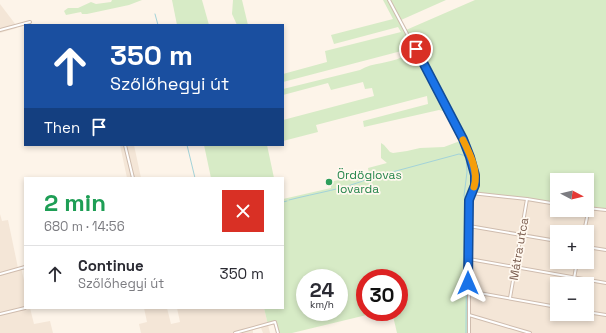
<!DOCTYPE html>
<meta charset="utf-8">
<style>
:root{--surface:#fff;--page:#f2f2f3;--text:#2b2b33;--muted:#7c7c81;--line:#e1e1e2}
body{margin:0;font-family:"Space Grotesk",sans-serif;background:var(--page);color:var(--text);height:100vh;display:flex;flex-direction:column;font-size:15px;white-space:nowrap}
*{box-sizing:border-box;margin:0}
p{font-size:13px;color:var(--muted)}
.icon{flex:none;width:22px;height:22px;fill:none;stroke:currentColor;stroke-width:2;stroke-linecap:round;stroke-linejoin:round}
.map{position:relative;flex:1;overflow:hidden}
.sheet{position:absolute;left:24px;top:177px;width:260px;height:132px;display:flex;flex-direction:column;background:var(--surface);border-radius:0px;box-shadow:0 2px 6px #0003}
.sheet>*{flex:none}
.hud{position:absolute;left:24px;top:24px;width:260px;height:122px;border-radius:0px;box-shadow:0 2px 6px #0003;background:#1a4fa0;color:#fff;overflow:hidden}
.needle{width:26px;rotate:97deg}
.tools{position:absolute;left:550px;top:173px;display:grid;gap:8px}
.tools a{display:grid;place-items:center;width:44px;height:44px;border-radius:0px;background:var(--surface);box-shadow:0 2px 6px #0003;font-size:20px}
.speed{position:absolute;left:296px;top:269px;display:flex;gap:8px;font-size:20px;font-weight:700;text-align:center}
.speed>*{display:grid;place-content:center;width:52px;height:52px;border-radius:50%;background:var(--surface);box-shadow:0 2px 6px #0003;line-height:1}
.speed small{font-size:10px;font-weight:400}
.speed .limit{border:6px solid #d22;background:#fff;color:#111}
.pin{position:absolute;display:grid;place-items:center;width:34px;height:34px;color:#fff;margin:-17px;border:2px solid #fff;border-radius:50%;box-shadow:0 1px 4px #0007}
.me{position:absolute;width:44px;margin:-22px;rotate:0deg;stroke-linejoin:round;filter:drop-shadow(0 0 3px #0008)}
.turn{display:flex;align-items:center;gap:14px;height:84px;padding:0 20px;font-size:18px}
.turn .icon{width:52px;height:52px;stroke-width:2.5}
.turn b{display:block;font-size:28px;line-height:34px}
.then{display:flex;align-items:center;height:38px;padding:0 20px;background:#0003;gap:8px;font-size:15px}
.round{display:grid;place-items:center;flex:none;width:42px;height:42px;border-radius:0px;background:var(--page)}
.headline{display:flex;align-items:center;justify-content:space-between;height:68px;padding:0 20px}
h1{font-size:24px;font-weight:600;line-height:30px;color:#1e9e55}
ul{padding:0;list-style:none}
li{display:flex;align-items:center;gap:12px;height:56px;padding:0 20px;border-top:1px solid var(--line)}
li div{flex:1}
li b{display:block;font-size:15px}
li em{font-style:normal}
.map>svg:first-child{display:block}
.residential{fill:#f4e6d7;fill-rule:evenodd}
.green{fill:#d7ebc6;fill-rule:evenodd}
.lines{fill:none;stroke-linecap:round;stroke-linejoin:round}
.stream{stroke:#a3d3d9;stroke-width:1}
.street-casing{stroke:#cfbcae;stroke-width:4}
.street{stroke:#fff;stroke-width:2}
.route-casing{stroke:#114b97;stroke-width:10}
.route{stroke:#1a73e8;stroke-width:7}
.slow{stroke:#f59e0b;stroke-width:7}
.leisure-dot{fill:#2e9e5b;stroke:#fff8ef;stroke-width:1.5}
.labels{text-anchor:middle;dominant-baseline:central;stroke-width:3.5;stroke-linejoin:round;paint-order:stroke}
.leisure-label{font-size:12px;fill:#27864d;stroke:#fff8ef;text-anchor:start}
.street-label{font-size:12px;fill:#785a4c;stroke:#fff8ef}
</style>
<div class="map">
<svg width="606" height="333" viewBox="0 0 606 333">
<rect width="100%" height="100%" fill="#fdf4e9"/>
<g class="residential">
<path d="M0,4L16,25L17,28L0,33Z"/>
<path d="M120,145H134L141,178H127Z"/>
<path d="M471,192L557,203V210H587V207L606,209V333H468V315L466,283L468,265L469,198ZM557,232H587V262H557ZM557,284H587V314H557Z"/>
<path d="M0,214L2,221L8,220L18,268L21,267L25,285V308H30L34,324L50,321L53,333H0Z"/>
<path d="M144,308H167L171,324L180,322L177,308H264L270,333H263L261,328L253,330V333H141L139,324L147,322Z"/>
</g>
<g class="green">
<path d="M112,0H142L129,5L87,14H82L81,12L66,15L64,11L68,8H78L91,2L96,4L111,2Z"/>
<path d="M172,0H202L209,25H177Z"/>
<path d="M233,0H242L248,25H237L232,14Z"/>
<path d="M383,0H446L401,20L406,30L475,0H606V209L587,207V180H557V203L471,192L469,198L468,252L466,283L468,315V333H397L393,316L388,312H399V278H365V312H379L292,333H278L275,323L268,325L264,308H283V199L331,188V183L334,181L369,174L368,168L387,163L381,158V143L384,145L390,152L393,153L407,151L420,148L444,147L460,141L445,114L443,111L439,110L364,127L363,121L428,104L427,96L316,125L318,132L283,141V120L374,96L372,88L365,89L363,82L331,90L328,83L283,95V89L360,70C373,62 389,64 402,57C405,56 407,53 410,51L409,49L283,82V74L327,62L325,51L401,32L398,27L334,44L331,35L393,19ZM305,278H339V312H305Z"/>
<path d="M204,145H267L274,178H211Z"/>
</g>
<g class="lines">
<g class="stream">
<path d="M155,14L158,25"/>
<path d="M187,145L195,178"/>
<path d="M289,200C316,193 345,189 370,178L459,154L466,156L467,172L464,196L467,201L466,333"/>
<path d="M283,202L287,201"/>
</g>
<g class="street-casing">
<g id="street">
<path d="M389,0L463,139L470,157L475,175V185L469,200V333"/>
<path d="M0,30L30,22"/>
<path d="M125,145L133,178"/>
<path d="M471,193L527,199L557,204"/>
<path d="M587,208L606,210"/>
<path d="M469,226L557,241"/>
<path d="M584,232L589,208"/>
<path d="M587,247L606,250"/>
<path d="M469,259L606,283"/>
<path d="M0,274L25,267"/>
<path d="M573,284L577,262"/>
<path d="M468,291L557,307"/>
<path d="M510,298L527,199"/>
<path d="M587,312L606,315"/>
<path d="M0,314L25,308"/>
<path d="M469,315L530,333"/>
<path d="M235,333L275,322L278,333"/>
</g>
</g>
<use href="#street" class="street"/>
</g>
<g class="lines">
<g class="route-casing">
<path id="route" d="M416,49L463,139L470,157L475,175V185L469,200L468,283"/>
</g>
<use href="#route" class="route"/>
<path class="slow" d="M463,140C470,154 479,172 474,187"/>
</g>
<circle class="leisure-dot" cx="329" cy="182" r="4"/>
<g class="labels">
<g class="leisure-label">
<text x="337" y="175">Ördöglovas<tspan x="337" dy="14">lovarda</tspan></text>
</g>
<g class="street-label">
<text transform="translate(519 249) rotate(-80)">Mátra utca</text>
</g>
</g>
</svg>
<div class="tools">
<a><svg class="needle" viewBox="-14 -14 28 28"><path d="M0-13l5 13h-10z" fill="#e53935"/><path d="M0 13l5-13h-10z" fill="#7c7c81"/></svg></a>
<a>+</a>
<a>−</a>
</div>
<div class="speed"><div>24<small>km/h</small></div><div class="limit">30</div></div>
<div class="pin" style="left:416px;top:49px;background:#d93025"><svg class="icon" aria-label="arrive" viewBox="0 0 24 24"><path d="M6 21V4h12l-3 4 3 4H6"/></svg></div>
<svg class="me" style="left:468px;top:283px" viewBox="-20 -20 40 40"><path d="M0-17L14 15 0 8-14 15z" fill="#1a73e8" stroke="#fff" stroke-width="4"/></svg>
<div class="hud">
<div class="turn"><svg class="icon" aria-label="ahead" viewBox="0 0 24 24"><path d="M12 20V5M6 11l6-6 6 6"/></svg><div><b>350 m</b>Szőlőhegyi út</div></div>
<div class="then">Then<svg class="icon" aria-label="arrive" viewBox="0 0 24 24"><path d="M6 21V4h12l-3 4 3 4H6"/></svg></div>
</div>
<section class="sheet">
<div class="headline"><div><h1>2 min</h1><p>680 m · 14:56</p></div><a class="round" style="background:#d93025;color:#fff"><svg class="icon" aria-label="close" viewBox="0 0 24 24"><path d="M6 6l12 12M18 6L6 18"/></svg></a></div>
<ul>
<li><svg class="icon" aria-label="ahead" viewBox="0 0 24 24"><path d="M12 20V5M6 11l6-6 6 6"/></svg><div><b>Continue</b><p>Szőlőhegyi út</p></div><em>350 m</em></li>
</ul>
</section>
</div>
